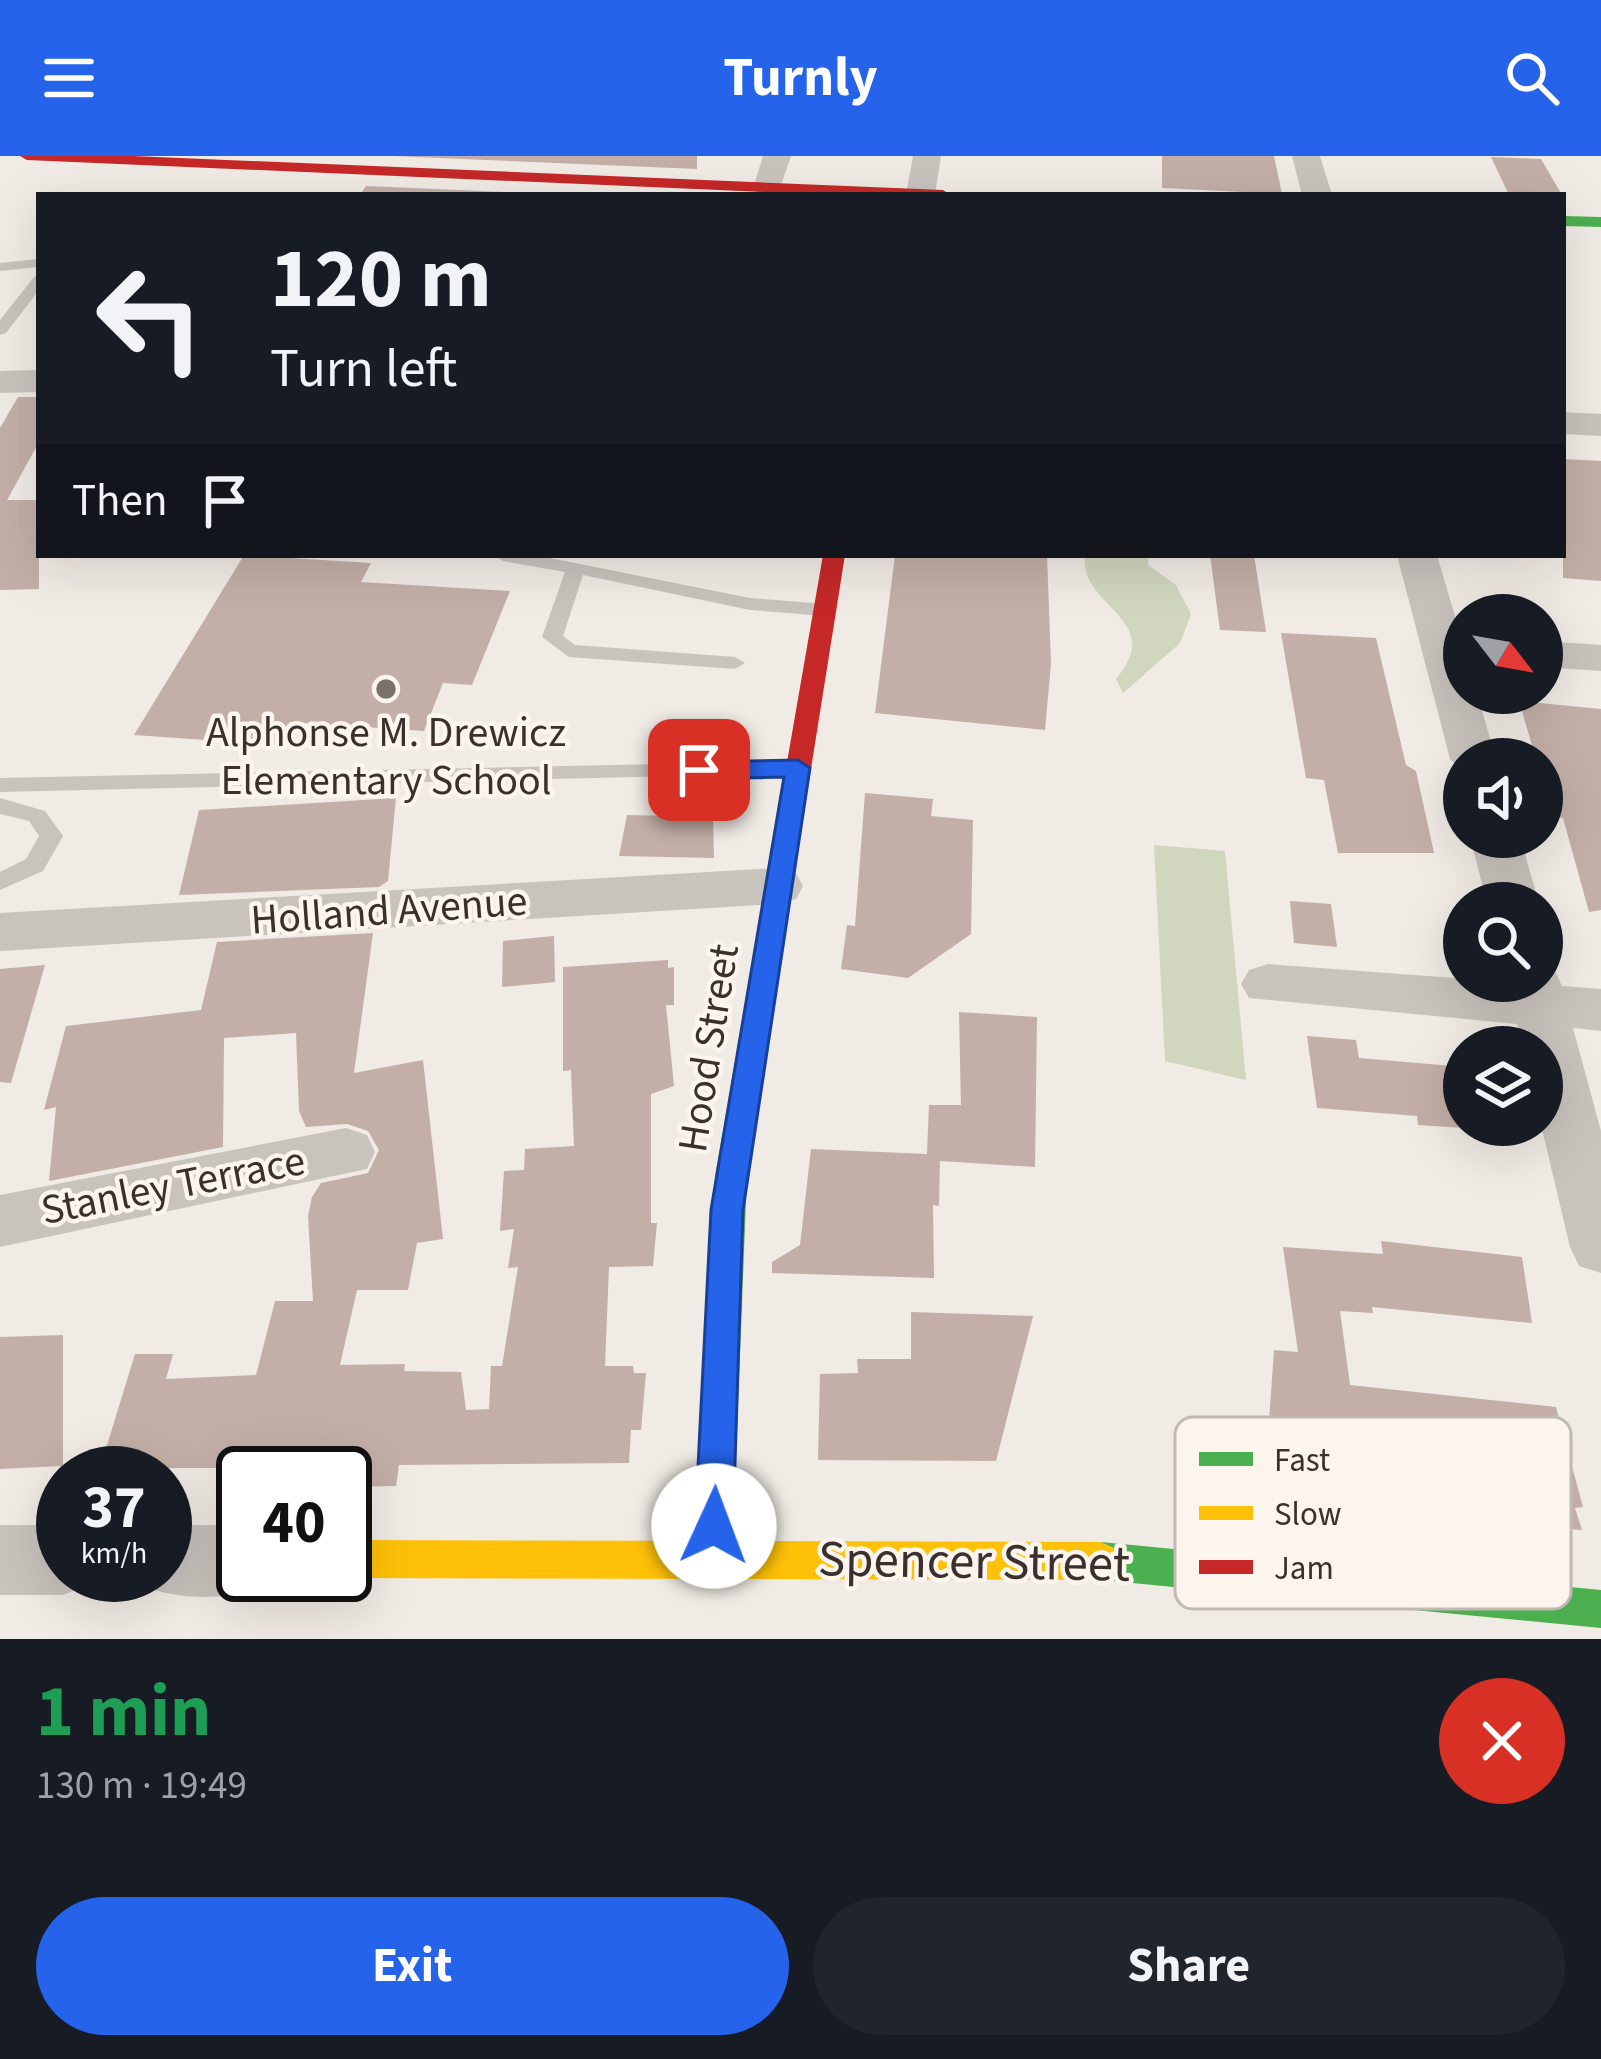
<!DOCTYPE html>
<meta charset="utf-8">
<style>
:root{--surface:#171b24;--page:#20242c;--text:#f1f3f6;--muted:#9ea1a6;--accent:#2563eb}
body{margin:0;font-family:"Source Sans 3",sans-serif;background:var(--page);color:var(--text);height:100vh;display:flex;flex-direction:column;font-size:45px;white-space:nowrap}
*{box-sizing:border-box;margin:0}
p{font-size:39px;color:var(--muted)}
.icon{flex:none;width:66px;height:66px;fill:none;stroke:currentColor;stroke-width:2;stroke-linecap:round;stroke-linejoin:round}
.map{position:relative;height:1483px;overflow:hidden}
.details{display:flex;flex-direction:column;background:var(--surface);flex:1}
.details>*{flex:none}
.guide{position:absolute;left:36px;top:36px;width:1530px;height:366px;border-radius:0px;box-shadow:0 12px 48px #0002;background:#171b24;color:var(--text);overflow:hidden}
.needle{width:78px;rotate:121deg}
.buttons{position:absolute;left:1443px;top:438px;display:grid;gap:24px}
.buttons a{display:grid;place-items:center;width:120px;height:120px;border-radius:50%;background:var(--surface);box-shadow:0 12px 48px #0002;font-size:60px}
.speed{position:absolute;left:36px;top:1290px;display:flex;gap:24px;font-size:60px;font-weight:700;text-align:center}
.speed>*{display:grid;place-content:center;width:156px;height:156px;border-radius:50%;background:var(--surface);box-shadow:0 12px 48px #0002;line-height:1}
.speed small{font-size:30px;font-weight:400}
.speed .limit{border:6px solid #111;border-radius:18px;background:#fff;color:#111}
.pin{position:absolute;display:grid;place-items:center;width:102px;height:102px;color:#fff;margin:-51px;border-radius:24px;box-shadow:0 6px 18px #0006}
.me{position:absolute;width:132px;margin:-66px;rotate:2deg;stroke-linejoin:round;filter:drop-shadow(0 0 9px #0008)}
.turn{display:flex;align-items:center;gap:42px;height:252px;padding:0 36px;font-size:54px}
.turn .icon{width:156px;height:156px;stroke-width:2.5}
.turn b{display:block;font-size:84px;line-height:102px}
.then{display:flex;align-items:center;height:114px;padding:0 36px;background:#0003;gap:24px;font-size:45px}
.round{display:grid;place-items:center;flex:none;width:126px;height:126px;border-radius:63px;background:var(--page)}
.head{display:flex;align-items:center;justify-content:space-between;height:204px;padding:0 36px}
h1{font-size:72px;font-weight:700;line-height:90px;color:#1e9e55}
.cta{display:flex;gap:24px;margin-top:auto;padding:24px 36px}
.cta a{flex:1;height:138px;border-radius:72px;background:var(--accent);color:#fff;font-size:48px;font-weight:700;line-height:138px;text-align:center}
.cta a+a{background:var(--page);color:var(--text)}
header{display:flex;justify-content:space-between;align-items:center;height:156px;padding:0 36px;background:var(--accent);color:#fff;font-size:54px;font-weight:700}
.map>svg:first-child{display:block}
.green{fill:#d1d6bf}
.building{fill:#c3afa7}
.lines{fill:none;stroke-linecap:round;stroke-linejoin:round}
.lane{fill:#c9c3be;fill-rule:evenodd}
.street{fill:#c9c3be;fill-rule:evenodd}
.fast{fill:#4caf50;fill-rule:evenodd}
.slow{fill:#ffc107;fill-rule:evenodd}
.jam{fill:#c62828;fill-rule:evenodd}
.route{fill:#2563eb;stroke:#184099;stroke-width:3}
.poi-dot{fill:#7a716c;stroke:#fbf5ee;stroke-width:4.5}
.labels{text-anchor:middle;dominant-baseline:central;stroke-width:9;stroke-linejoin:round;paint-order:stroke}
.poi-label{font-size:42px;fill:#3b302b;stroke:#fbf5ee}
.street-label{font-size:42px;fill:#3b302b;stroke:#fbf5ee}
.near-street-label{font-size:51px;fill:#3b302b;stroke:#fbf5ee}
.key{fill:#fbf5ee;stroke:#c1bab4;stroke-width:3}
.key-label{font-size:33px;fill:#3b302b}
</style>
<header><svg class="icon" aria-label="menu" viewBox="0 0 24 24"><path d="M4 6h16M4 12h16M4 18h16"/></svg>Turnly<svg class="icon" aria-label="search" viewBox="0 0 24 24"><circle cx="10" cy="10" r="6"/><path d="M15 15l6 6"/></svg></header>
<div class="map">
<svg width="1601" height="1483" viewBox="0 0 1601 1483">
<rect width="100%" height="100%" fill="#f0ebe5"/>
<g class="green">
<path d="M1085,399H1149L1148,409L1176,429L1191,458L1180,487L1123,537L1116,523C1168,463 1078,451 1085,399Z"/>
<path d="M1154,689L1225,695L1246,924L1165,905Z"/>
</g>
<g class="building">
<path d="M393,0H697V13Z"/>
<path d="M1162,0H1274L1282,38L1162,32Z"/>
<path d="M1491,1L1541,3L1562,39H1509Z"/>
<path d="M366,30L573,39H360Z"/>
<path d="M18,241H39V286L7,344H39V433L0,434V272Z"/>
<path d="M1563,303L1601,305V425L1563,422Z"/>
<path d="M244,399L371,407L361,426L510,435L472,529L443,527L424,575L290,566L278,589L134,579Z"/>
<path d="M895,399H1047L1051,508L1045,574L875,557Z"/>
<path d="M1210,399H1254L1266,476L1220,474Z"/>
<path d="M1281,477L1376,482L1406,609L1416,615L1434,697H1338L1324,624L1306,622Z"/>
<path d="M1519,545L1601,553V754L1589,756L1563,662L1555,661L1549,648L1542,647V603H1536Z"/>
<path d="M865,637L933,643L931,660L973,664L971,778L908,822L841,813L847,769L855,770Z"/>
<path d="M396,642L388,725L379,731L179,739L199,654Z"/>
<path d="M627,659L713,661L714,702L619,700Z"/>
<path d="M1290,745L1331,748L1337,791L1294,787Z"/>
<path d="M373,777L354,917L423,904L443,1083L417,1087L408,1134H357L340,1209L405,1208L404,1215L461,1216L466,1254L489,1253L491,1210H502L518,1111L508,1112L514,1073L500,1075L504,1015L524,1014L525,993L574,990L571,914L563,915V811L668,804V812L674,811V849H666L674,930L651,938V1067H657L653,1110L609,1111L605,1210H633L634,1217H646L641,1274H631L629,1307L399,1309L396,1330L345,1331V1317H315L316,1312H100L135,1198H173L166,1223L256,1219L275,1145H313L308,1060L312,1041L321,1027L368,1017L379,994L368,975L347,968L306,971L299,955L296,877L224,882L223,991L49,1025L56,951L44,954L66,870L201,854L217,786Z"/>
<path d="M554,780L555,826L502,831L503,785Z"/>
<path d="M45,809L11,927L0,926V813Z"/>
<path d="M959,856L1037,861L1035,1011L940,1005L939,1050L933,1049L934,1122L772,1117V1106L800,1089L811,993L927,998L929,949H961Z"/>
<path d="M1307,880L1356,884L1359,902L1464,911V972L1418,969L1417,960L1317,952Z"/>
<path d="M1381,1085L1522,1101L1532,1167L1372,1151L1373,1157L1340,1155L1350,1229L1556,1251L1583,1351L1575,1352L1582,1374L1531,1371L1526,1351L1365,1335L1367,1345L1264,1336L1274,1194L1298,1196L1283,1091L1383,1098Z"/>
<path d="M911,1156L1033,1160L996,1305L818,1304L820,1218L858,1217L857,1203H911Z"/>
<path d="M63,1179V1310L0,1313V1181Z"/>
</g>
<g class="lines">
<g class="lane">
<path d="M39,103V111L0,115V107Z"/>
<path d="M39,119V134L6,177L0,179V164L34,121Z"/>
<path d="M493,399H535L750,442L825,448L835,454L825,460L750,454L583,419L563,480L575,489L735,501L745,507L735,513L569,501L542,481L565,416L503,405Z"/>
<path d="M798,605L806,607L809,612L806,617L0,636V622Z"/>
<path d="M0,642L45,655L63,680L43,715L0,734V716L26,703L39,680L29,665L0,658Z"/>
</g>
<g class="street">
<path d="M763,0H791L778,38H758L753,32Z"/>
<path d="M913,0H941L935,39L906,38Z"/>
<path d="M1292,0H1320L1332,39H1302Z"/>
<path d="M39,214V236L0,237V215Z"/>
<path d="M1563,256L1601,258V280L1563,278Z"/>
<path d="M1397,399H1437L1464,491V537H1477L1496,603H1464V616L1450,603Z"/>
<path d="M1542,485L1601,489V515L1542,511Z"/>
<path d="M1470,681H1520L1539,747H1487Z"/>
<path d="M778,712L796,717L803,730L796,743L778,748L0,795V757Z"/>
<path d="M1268,808L1508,826L1542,825V808L1553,811L1562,830L1601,833V875L1573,872L1601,975V1117L1579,1110L1570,1091L1541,969L1542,891H1523L1517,868L1249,842L1241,828L1249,814Z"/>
<path d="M346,972L367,979L375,996L367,1013L0,1091V1039Z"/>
<path d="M0,1369H63V1419H92L88,1429L63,1439H0Z"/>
<path d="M165,1369H243V1419H272L268,1429C229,1445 179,1445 140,1429L136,1419H165Z"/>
</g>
<g class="fast">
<path d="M1563,60L1601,61V71L1563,70Z"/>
<path d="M743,934L754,937L758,946L747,1020L732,1402L726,1415L713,1421L700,1415L694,1402L715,1020L728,946L732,937Z"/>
<path d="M1101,1386L1601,1434V1472L1101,1424L1088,1418L1082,1405L1088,1392Z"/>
</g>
<path class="slow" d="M345,1384L1101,1386L1114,1392L1120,1405L1114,1418L1101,1424L345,1422L338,1419H345Z"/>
<g class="jam">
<path d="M20,0H133L943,34L951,39H834L27,4Z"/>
<path d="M823,399H845L758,946L754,955L743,958L732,955L728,946Z"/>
</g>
</g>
<path class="route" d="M798,604L810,612L743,1054L733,1370L728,1383L714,1388L701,1383L695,1370L711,1054L784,621L699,623L686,614L699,606Z"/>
<circle class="poi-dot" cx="386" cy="533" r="12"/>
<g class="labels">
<g class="poi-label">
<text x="386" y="577">Alphonse M. Drewicz<tspan x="386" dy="48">Elementary School</tspan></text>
</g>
<g class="street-label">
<text transform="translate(389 755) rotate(-4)">Holland Avenue</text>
<text transform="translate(709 892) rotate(-81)">Hood Street</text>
<text transform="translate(173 1030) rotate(-11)">Stanley Terrace</text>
</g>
<g class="near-street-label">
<text transform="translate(974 1406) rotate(1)">Spencer Street</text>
</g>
</g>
<rect x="1175" y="1261" width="396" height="192" rx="18" class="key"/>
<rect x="1199" y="1296" width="54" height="14" fill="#4caf50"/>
<rect x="1199" y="1350" width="54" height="14" fill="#ffc107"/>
<rect x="1199" y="1404" width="54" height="14" fill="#c62828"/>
<g class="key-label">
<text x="1274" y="1315">Fast</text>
<text x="1274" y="1369">Slow</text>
<text x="1274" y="1423">Jam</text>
</g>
</svg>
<div class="buttons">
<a><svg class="needle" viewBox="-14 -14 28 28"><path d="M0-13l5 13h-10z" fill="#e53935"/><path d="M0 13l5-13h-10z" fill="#9ea1a6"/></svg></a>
<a><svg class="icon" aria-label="sound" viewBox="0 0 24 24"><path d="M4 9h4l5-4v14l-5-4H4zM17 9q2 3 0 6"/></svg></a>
<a><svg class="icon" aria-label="search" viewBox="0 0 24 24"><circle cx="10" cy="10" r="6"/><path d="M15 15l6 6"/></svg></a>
<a><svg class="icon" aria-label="layers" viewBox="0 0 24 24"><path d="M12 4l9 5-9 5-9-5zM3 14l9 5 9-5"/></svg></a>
</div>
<div class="speed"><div>37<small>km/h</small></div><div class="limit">40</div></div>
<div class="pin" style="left:699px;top:614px;background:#d93025"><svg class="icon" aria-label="arrive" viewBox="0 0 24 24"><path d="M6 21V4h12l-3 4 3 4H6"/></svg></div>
<svg class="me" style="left:714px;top:1370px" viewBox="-20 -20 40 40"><circle r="19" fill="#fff"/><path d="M0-13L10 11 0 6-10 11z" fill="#2563eb"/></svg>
<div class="guide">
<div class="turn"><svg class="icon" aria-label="left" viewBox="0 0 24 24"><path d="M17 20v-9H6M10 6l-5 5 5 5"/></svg><div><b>120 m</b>Turn left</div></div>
<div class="then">Then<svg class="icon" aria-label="arrive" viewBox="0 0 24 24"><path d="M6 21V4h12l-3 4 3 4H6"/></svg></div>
</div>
</div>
<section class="details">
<div class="head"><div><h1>1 min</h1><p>130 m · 19:49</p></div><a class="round" style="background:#d93025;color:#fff"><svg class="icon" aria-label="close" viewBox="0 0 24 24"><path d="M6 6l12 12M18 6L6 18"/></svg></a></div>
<div class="cta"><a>Exit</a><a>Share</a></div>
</section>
